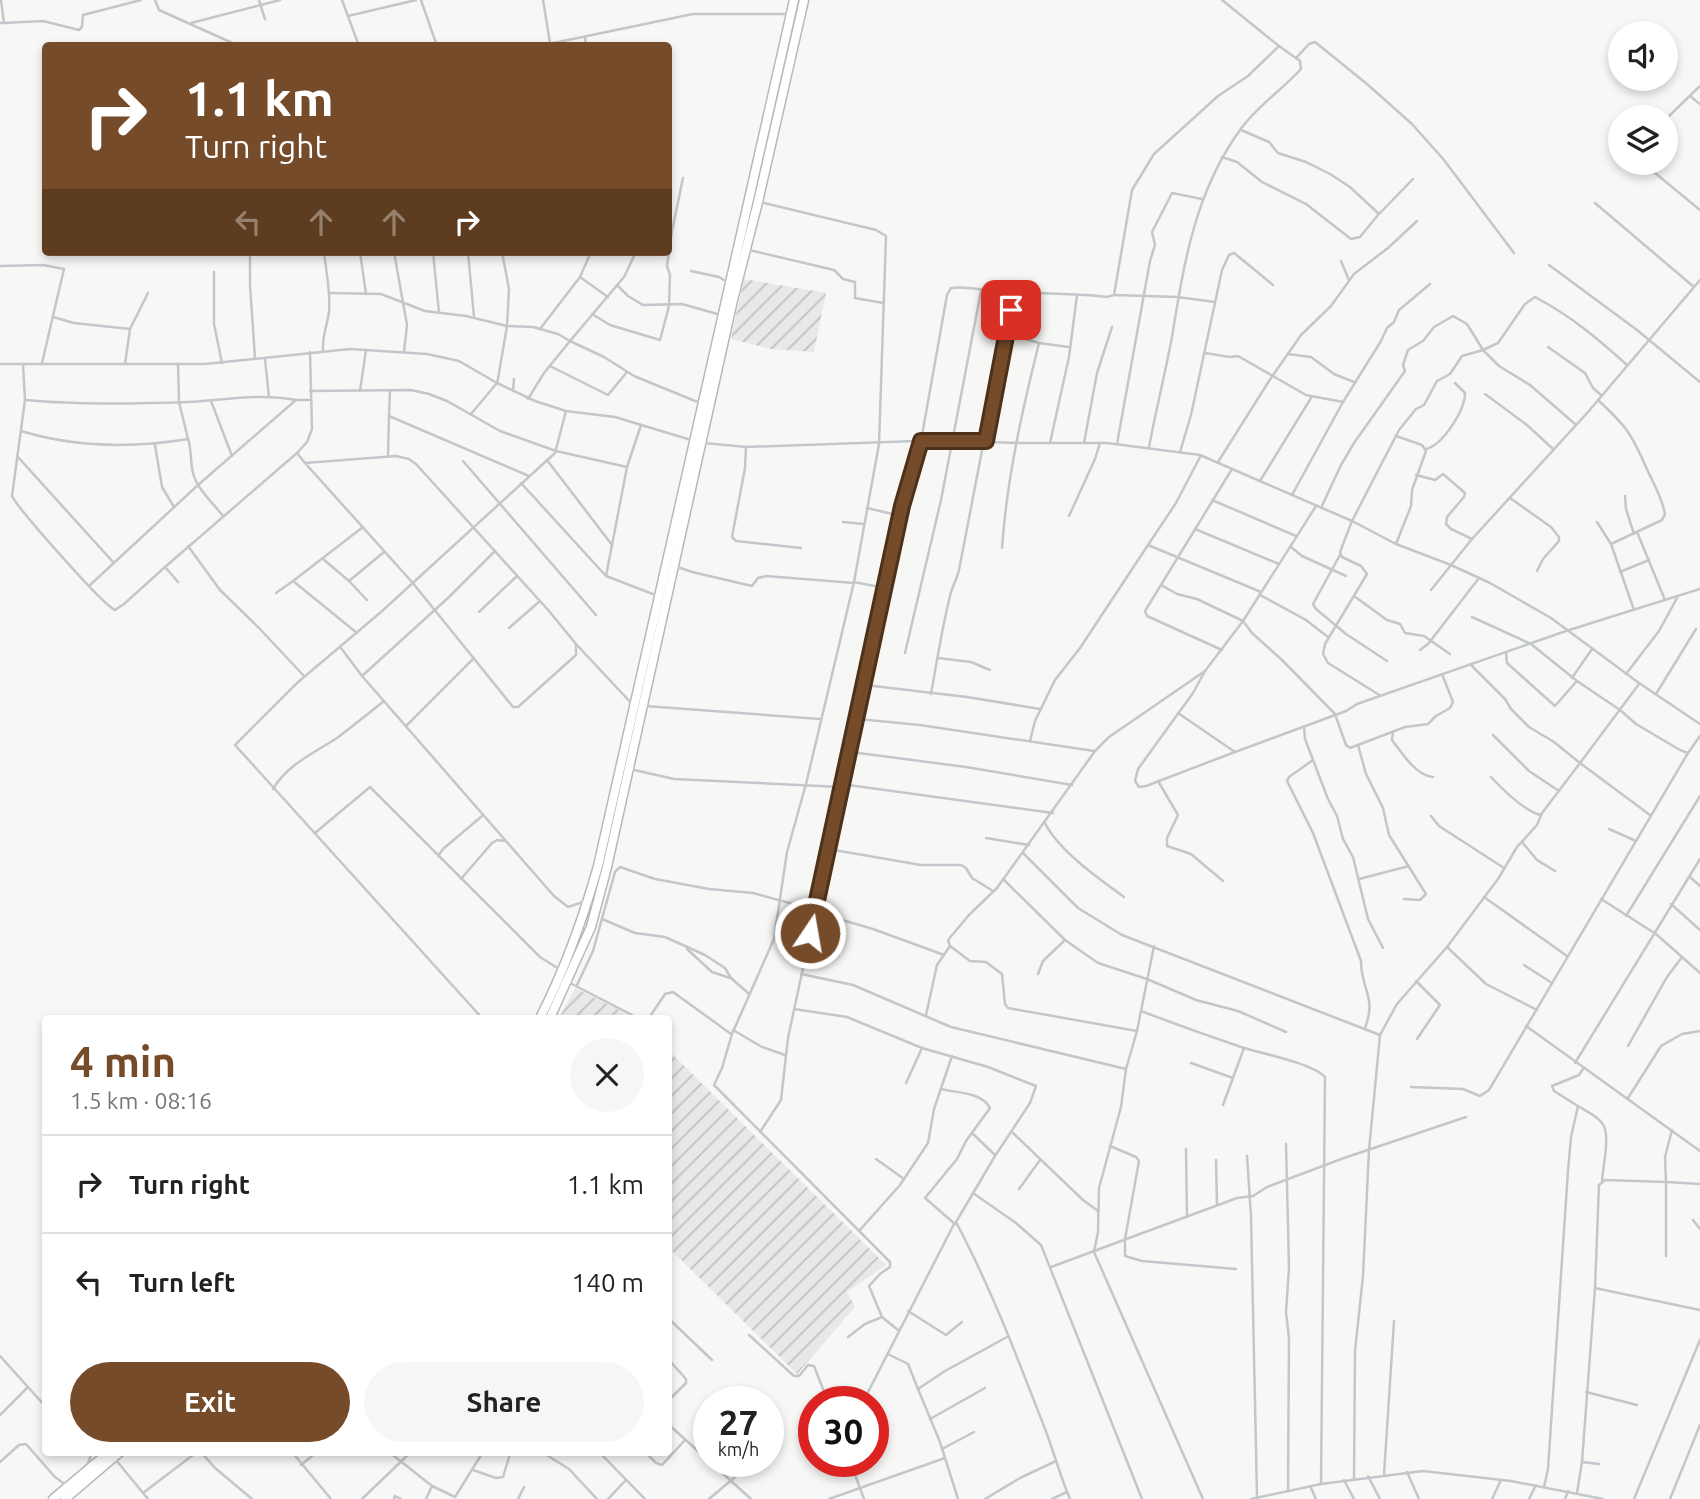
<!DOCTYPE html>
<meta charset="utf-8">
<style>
:root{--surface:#fff;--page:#f6f6f6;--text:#222;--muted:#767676;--line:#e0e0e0;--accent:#764b29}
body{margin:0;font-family:Ubuntu,sans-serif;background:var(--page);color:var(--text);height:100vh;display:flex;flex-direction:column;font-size:26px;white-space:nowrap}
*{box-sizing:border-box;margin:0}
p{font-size:23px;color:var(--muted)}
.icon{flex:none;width:38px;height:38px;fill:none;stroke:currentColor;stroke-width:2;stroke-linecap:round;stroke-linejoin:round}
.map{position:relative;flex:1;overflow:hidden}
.drawer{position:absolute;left:42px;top:1015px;width:630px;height:441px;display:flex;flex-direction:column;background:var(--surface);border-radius:7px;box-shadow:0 4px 10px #0003}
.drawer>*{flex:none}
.guide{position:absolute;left:42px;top:42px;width:630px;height:214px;border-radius:7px;box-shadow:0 4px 10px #0003;background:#764b29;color:#fff;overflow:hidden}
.tools{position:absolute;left:1608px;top:21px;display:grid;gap:14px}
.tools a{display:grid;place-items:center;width:70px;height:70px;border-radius:50%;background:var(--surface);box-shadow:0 4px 10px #0003;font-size:35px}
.speed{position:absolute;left:693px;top:1386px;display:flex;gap:14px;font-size:35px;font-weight:700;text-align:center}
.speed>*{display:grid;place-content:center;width:91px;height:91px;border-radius:50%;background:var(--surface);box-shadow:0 4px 10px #0003;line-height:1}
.speed small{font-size:18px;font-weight:400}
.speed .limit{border:10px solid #d22;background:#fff;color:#111}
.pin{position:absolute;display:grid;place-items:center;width:60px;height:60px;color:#fff;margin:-30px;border-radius:14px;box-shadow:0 4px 10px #0006}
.me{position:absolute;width:77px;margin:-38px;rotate:12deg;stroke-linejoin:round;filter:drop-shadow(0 0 5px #0008)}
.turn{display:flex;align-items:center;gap:24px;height:147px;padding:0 28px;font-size:32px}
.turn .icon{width:91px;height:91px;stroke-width:2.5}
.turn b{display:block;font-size:49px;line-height:60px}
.lanes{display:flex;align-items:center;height:66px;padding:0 28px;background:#0003;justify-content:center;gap:35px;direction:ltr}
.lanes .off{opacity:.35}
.round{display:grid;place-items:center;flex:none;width:74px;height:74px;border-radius:37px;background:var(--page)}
.summary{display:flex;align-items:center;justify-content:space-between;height:119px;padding:0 28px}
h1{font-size:42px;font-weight:600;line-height:52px;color:var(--accent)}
.button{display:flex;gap:14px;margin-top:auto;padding:14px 28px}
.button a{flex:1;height:80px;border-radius:42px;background:var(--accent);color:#fff;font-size:28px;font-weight:600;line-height:80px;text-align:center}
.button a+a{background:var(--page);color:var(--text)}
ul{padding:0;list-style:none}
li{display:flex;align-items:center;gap:21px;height:98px;padding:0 28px;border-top:2px solid var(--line)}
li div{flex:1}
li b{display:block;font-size:26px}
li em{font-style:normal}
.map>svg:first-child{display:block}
.industrial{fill:url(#industrial-furrows)}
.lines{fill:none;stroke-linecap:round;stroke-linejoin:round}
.highway-casing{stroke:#b6b8bc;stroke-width:11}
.street{stroke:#c3c6ca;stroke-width:2.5}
.highway{stroke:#fff;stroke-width:8}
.route-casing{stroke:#4d311b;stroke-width:18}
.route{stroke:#764b29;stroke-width:12}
</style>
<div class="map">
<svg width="1700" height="1499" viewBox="0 0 1700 1499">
<defs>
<pattern id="industrial-furrows" width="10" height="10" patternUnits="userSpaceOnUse" patternTransform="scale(1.75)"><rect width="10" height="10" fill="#e8e8e8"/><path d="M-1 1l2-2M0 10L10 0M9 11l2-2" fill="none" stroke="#c0c0c2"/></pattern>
</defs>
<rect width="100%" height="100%" fill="#f7f8f5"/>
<g class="industrial">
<path d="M744,279L826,293L814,352L771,349L731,339Z"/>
<path d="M575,988L613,1007L634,1018H559Z"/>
<path d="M669,1051L886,1265L847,1292L855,1307L797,1374L669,1248Z"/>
</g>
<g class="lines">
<g class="highway-casing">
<g id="highway">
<path d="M540,1018C565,969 583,919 598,866L794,0"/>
<path d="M550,1018L591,927L607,867L733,300L758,202L804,0"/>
<path d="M53,1499L109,1452"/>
<path d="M65,1499L120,1452"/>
</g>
</g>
<g class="street">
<path d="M155,0L159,10L239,46"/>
<path d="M259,0L265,19"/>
<path d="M342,0L359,46"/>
<path d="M421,0L437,46"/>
<path d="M543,0L550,43"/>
<path d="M348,16L416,0"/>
<path d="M0,23H4L1,0"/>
<path d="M4,23L43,21L79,30L82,27L83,15L141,0"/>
<path d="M191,23L280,0"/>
<path d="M585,37L586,46"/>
<path d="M539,46L693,14H787"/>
<path d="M1297,57L1309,44L1315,42L1367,84L1412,124L1444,160L1514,253"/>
<path d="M1690,96L1700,104"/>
<path d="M1666,119L1700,86"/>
<path d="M1241,130L1269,142L1278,153L1306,162L1330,174L1350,187L1379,214L1413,179"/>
<path d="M1222,157L1237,162L1262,182L1306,204L1351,239L1360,237L1378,215"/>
<path d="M1643,163L1700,210"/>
<path d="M760,202L876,230L886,236L879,444L854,582L806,784L787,852L774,939L732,1034L722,1068L714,1085L890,1262V1267L880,1274L869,1286L882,1317L898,1330"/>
<path d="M1595,203L1694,287"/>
<path d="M668,231H672L683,178"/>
<path d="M749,250L834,270L843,279L855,282V298L883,303"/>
<path d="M250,252V285L255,358"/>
<path d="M315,252L324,253"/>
<path d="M360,252L366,294"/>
<path d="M394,252L407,325L404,352"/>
<path d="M433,252L439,313"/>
<path d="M468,252L474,317"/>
<path d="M636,252L624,277L570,341L604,357L634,376L700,403"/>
<path d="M1341,261L1349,280"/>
<path d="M1549,265L1637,330L1700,382"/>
<path d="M0,266L43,265L64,269L42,363"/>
<path d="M691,271L719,277L727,282"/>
<path d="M214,272V324L222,363"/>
<path d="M580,277L608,297"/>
<path d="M617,285L628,296L643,305L682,304L721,315"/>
<path d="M330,293L381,294L425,311L466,316L507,326L533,327L558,334L570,341L544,373L528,399"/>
<path d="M1114,295L1177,297L1215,302"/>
<path d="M592,314L610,325L660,340L669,306L670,275L667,266L672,231"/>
<path d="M53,317L74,323L130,329"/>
<path d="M540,329L580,277L591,252"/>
<path d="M1008,334L1039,343L1069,347"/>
<path d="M1548,347L1585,373L1593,388L1601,395"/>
<path d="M323,350C322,337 327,326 329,312C331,294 326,271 324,252"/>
<path d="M1205,353L1230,357L1238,356L1306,395L1343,402L1292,495"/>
<path d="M1288,354L1311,357L1334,374L1354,382"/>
<path d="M265,359L269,397"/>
<path d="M0,364H205L350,349L427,354L459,361L497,383L535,401L566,411L615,417L691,440"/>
<path d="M23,364L25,400L12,496C19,510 103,605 115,610L124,604L165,567L297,453L307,442L312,429L310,352"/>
<path d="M125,364L130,329L148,293"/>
<path d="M550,366L608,395L627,372"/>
<path d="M310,391L411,390L429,394L447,401L500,431L556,451L627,467L641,425"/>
<path d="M360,391L366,350"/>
<path d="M390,391L389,416L529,476"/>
<path d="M513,391L514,379"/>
<path d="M1485,394L1527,425L1553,449"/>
<path d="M25,400C78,405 134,404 188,402C224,400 260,393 296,400"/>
<path d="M1598,400C1626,426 1631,433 1646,467C1653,483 1662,497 1665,514L1662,520L1611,544"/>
<path d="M211,401L232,456"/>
<path d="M1343,402L1381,341L1387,328L1394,322L1399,310L1430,284"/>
<path d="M471,414L497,383L499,373L507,326L509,289L502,252"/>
<path d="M21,431C74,447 133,448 188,439L179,402L178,364"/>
<path d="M1396,436L1422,445L1426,451L1412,490L1411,506L1396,544"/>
<path d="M188,439C192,450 190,462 193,473C197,489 213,503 223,516"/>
<path d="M704,443L746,447L944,440L1015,443H1107L1200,455L1352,521L1396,544L1451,565L1490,583L1551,618L1639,683L1700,724"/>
<path d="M1050,443L1069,357L1077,295"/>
<path d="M1084,443L1097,373L1112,327"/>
<path d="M1117,444L1150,261L1155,245L1152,232L1172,193L1202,199"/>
<path d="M155,445L162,487L174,507"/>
<path d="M746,447L745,468L732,537L736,541L801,548"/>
<path d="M1149,447C1156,410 1165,374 1172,337C1184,263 1195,192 1240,130C1257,106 1282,90 1301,69L1300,61L1279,46"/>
<path d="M1426,449C1443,445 1465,410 1465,393L1455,383"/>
<path d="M1180,452L1191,415L1222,270L1229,255L1234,253L1239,257L1273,285"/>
<path d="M297,453L305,463L412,582L513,707H518L576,655V644L549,611L416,464L409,459L396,456L305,463"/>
<path d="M388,455L389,416"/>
<path d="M17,456L113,562"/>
<path d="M463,461L596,615"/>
<path d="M1218,462L1269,381L1301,335L1331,306L1354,274L1388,248L1417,221"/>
<path d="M1416,475L1435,480L1443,474L1465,493L1464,497L1447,517L1446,524L1451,529L1472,539"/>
<path d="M1260,481L1311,398"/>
<path d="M521,483L606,576L612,545L547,460"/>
<path d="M1625,496L1626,509L1634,534"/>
<path d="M1510,498L1551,527L1559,537V541L1543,559L1537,571"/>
<path d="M1212,500L1296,536"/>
<path d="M867,508L901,516"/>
<path d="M1321,508L1341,465L1354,443L1405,371L1403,365L1408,350L1423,341L1434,327L1453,316L1467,324L1483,350L1498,343L1525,304L1535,297C1571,316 1597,338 1627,365"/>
<path d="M1069,516L1095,459L1100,443"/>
<path d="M843,522L864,524"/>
<path d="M1597,522L1611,544L1634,610"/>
<path d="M1195,529L1279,564"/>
<path d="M1637,532L1665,600"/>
<path d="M612,545L627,467"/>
<path d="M1148,545L1261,592"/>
<path d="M188,546L220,590L259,628L304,676"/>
<path d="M1291,547L1302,556L1346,576"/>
<path d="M1002,548C1007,478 1022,411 1039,343"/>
<path d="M1340,555L1313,604L1316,609L1346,634L1387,661"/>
<path d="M323,559L349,581L384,552"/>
<path d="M675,566L692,572L752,586L758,578L766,576L854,583"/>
<path d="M165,567L178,582"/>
<path d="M1620,572L1649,560"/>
<path d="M606,576L658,596"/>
<path d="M349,581L367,600"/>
<path d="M854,582L885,588"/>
<path d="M1161,585L1177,594L1197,599L1243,621L1252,633L1282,660L1335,714L1346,745L1350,748L1405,727L1428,724L1436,716L1450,708L1453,702L1442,674"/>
<path d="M89,586L198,485L296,400H309"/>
<path d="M1431,590L1472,539L1588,412L1700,280"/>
<path d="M276,593L293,581"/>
<path d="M1260,595L1306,620L1328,637"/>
<path d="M1354,596L1387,620L1400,624L1405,633L1424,636L1450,654"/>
<path d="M479,612L517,576"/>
<path d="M1472,617L1531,644L1577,681L1620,710L1636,724L1680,750L1688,753L1700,736"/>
<path d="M509,628L540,601"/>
<path d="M357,633L293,581L363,527"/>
<path d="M576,644L633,705"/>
<path d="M341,648L362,676L448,598L495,551"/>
<path d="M1222,650L1147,616L1145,611L1232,469"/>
<path d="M1420,650L1428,644L1479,578"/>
<path d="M905,653L941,500L981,291"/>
<path d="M1506,653L1507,663L1555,706L1576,682"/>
<path d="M938,658L971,662L990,670"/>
<path d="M1470,664L1505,699L1511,709L1529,727L1554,742L1580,763L1639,684"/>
<path d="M1626,674L1659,631L1677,598"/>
<path d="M362,676L554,896L568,907L586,901"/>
<path d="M1572,678L1592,649"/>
<path d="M865,685L967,697L1040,709"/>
<path d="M931,694C937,661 942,628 950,596C952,587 957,579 959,570L997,373L1008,334L1013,294"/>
<path d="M1656,694L1696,629"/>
<path d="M1381,696L1328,663L1323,654L1325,644L1367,574L1361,566L1342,557L1340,552L1352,521L1399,430L1416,409L1424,405L1437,381L1450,374L1462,356L1483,350L1499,366L1530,385L1575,424"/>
<path d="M645,706L820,719"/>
<path d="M1178,713L1235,752L1346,711L1357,704L1566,631L1700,589"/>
<path d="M858,719L920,725L1094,751"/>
<path d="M406,726L473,659"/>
<path d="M1304,726L1305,739L1328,799L1337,816L1343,839L1353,857L1368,919L1383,948"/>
<path d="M1393,732L1392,740C1402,753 1416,776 1433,777"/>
<path d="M1493,735L1529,771L1559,791"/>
<path d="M1030,741L1035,721L1055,680L1080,648L1148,545L1176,503L1200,457"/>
<path d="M1358,745L1366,774L1383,808L1389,835L1426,894L1420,900L1404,899"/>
<path d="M851,752L966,767L1072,785"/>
<path d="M1235,752L1146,786L1139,787L1135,781L1138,769L1193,693L1205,671L1243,621L1316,506"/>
<path d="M1313,760L1289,777L1287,781L1313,833L1361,961C1361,990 1377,997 1365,1028"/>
<path d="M621,767L674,779L840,787"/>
<path d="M1491,777C1504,791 1522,809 1540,815"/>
<path d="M1158,781L1178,815L1167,838V846L1191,854L1223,881"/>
<path d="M841,784L1053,813"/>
<path d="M273,789C288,764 314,753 337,738C353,726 369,713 384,701"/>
<path d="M1431,816L1439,826L1504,868"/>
<path d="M1045,823C1058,850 1099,879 1124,897"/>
<path d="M1609,829L1636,841"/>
<path d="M315,833L370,787L540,957L559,969"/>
<path d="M986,838L1029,845"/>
<path d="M1522,842L1537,860L1555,871"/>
<path d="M828,849L921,865H961L966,868L972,878L993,891"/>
<path d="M1023,853L1078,908L1122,935L1380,1035"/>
<path d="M438,856L443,849L482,816"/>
<path d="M1689,876L1700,886"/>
<path d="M461,879L492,843L497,840L504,841"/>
<path d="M1003,879L1065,940L1098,963L1147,979L1196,1000L1238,1011L1286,1032"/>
<path d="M1359,879L1409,866"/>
<path d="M1484,897L1567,956"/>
<path d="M1601,899L1656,934L1682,957L1667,977L1628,1046"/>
<path d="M1671,904L1700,930"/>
<path d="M815,912L873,929L944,955"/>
<path d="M1626,916L1700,796"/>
<path d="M602,919L635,933L665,937L705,955L725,968L731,978L748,993"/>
<path d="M1154,946L1137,1031L1126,1069L1121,1107L1099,1188L1098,1232L1094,1252L1203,1499"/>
<path d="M1447,947L1486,984L1537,1010"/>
<path d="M687,949L712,972L730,978"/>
<path d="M1682,957L1700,973"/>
<path d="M1524,965L1552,983"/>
<path d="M801,974L853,985L951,1027L1126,1069"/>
<path d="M1038,974L1043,961L1065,940"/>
<path d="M1416,981L1440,1005L1417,1039"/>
<path d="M568,982L638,1018"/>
<path d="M577,985L593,951L615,872L620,867L655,879L709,889L753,893L815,910"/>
<path d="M794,1009L847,1017L922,1048L988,1067L1036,1086L1030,1103L995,1156L956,1222C991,1288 1018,1359 1045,1429C1054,1452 1060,1476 1070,1499"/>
<path d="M1141,1011C1175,1024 1209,1036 1244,1048C1261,1053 1314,1064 1325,1077L1321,1484"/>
<path d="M926,1015L937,965L950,946"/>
<path d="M482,1018L235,745L297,683L381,612L555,453L566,411"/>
<path d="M649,1018L665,994L673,992L731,1034"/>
<path d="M1526,1026L1700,1151"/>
<path d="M733,1030L762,1047L785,1055"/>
<path d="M1137,1031L1008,1008L1005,1004L1002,974L986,962L970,961L950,946L948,940L969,915L997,888L1095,751L1109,737L1205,671"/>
<path d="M1191,1063L1233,1078"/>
<path d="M1575,1063L1700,859"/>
<path d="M906,1083L922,1048"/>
<path d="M1411,1087L1463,1089L1480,1096L1489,1090L1688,753"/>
<path d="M941,1089C957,1093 982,1092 990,1108L966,1141L957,1159L925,1198L955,1224"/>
<path d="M1628,1098L1661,1046L1682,1034L1700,1031"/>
<path d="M1223,1105L1244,1048"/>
<path d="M1578,1106C1586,1111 1597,1116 1602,1123C1611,1133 1603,1167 1602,1180"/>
<path d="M760,1132L781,1100L788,1038L902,506L921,441L947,295L951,288C969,285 988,292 1006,293C1040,293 1073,293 1107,297L1114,295L1132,190L1154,154L1218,96L1248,76L1279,46L1222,0"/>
<path d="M972,1133L995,1155"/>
<path d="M1013,1133L1083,1200L1098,1211"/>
<path d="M1286,1144L1289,1268L1286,1312L1289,1338L1288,1489"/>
<path d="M1110,1146L1136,1157L1139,1161L1125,1239V1256L1142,1261L1236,1269"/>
<path d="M1186,1149L1187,1217"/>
<path d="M1247,1156L1251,1216L1257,1497"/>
<path d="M876,1159L904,1179"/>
<path d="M1216,1160L1217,1205"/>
<path d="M1019,1189L1040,1160"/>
<path d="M973,1193L1016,1223L1041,1245L1142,1499"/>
<path d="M1693,1220L1700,1229"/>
<path d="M859,1231L900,1185L928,1143L934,1109L952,1056"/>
<path d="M1666,1256V1182L1700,1184"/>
<path d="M1051,1267L1237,1198L1253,1196L1267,1187L1344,1158L1466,1117"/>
<path d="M1595,1288L1700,1310"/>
<path d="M908,1311L946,1335L962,1322"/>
<path d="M668,1318L712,1360"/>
<path d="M749,1335L794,1376H799L808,1365L814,1366L828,1402"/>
<path d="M848,1337L865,1324L882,1317"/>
<path d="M888,1354L908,1364L918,1389L945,1371L1007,1337"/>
<path d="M0,1356L46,1407"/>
<path d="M668,1359L686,1379V1383L668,1401"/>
<path d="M918,1389L940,1442L958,1499"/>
<path d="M1586,1392L1637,1405"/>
<path d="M863,1402L954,1224"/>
<path d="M0,1415L27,1388"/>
<path d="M930,1419L985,1388"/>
<path d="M668,1424L751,1499"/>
<path d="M942,1449L974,1432"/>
<path d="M201,1452L215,1468L252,1499"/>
<path d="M292,1452L331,1499"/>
<path d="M389,1452L432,1486L455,1497L483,1452"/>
<path d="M599,1452L645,1499"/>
<path d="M645,1452L656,1463L662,1465L685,1440"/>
<path d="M545,1454L569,1469L597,1499"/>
<path d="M116,1460L148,1499"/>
<path d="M850,1461L864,1499"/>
<path d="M0,1462L19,1445L26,1444L55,1477L66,1485"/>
<path d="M1582,1462L1599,1464"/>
<path d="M301,1465L317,1452"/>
<path d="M87,1466L92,1452"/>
<path d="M473,1470L496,1478L503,1477L510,1454"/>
<path d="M1407,1472L1419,1499"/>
<path d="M1384,1475L1394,1321"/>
<path d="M1368,1476L1380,1499"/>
<path d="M1354,1479L1355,1351L1363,1276L1369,1150L1380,1035L1397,1004L1447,947L1498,879L1517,847L1537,825L1542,813L1580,763L1650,815"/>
<path d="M1344,1480L1354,1499"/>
<path d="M1310,1486L1316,1499"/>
<path d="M1544,1487L1548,1469L1568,1171L1571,1137L1578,1106L1554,1091L1552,1086L1579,1075L1583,1069"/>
<path d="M143,1493L197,1452"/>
<path d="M1577,1493L1582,1462L1595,1288L1599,1185L1605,1180L1666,1182L1665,1157L1672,1130"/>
<path d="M362,1499L411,1452"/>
<path d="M394,1499L395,1496L401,1499"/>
<path d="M426,1499L432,1486"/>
<path d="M518,1499L524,1487"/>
<path d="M608,1499L625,1481"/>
<path d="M709,1499L754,1461"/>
<path d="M829,1499L945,1458"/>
<path d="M985,1499L1020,1478L1056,1461"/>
<path d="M1052,1499L1067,1492"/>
<path d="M1251,1499L1321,1484L1423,1471L1511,1481L1603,1499"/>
<path d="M1492,1499L1501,1480"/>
<path d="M1529,1499L1536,1485"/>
<path d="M1565,1499L1568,1491"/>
<path d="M1634,1499L1700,1340"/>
<path d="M1670,1499L1700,1425"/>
</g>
<use href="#highway" class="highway"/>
</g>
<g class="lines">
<g class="route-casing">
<path id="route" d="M810,933L902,506L921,441H986L1011,310"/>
</g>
<use href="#route" class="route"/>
</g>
</svg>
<div class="tools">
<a><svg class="icon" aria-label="sound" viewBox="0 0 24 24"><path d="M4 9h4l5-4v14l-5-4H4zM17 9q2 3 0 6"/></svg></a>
<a><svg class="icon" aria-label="layers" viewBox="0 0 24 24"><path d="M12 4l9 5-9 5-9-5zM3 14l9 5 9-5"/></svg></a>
</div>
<div class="speed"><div>27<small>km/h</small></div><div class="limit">30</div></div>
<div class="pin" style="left:1011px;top:310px;background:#d93025"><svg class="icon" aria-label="arrive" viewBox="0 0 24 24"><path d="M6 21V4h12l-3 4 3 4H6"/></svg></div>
<svg class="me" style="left:810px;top:933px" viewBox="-20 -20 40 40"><circle r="17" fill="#764b29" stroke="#fff" stroke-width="3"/><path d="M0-11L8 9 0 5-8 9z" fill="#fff"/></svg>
<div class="guide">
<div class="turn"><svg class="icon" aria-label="right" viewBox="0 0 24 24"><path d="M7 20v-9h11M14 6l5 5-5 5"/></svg><div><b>1.1 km</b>Turn right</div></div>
<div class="lanes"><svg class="icon off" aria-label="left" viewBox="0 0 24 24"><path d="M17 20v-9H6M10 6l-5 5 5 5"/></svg><svg class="icon off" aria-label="ahead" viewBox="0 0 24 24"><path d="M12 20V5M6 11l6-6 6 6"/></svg><svg class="icon off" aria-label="ahead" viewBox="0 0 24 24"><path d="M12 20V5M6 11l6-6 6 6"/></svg><svg class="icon" aria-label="right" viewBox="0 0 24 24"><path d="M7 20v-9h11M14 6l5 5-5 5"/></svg></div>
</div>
<section class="drawer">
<div class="summary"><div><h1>4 min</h1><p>1.5 km · 08:16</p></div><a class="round"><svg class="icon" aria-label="close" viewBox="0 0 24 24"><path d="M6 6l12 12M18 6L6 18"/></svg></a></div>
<ul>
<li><svg class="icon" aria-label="right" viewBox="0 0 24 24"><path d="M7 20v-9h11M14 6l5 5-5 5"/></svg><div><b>Turn right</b></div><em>1.1 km</em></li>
<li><svg class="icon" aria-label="left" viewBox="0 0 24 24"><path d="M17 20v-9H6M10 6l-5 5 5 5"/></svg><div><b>Turn left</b></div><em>140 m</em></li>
</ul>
<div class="button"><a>Exit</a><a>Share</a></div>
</section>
</div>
